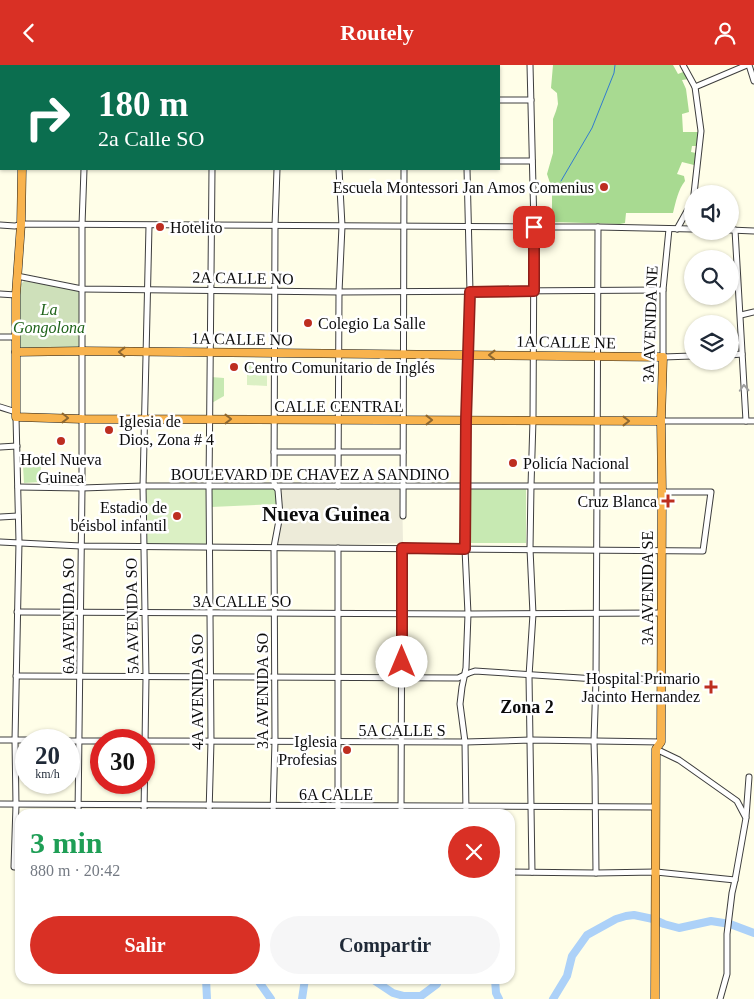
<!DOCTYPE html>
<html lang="es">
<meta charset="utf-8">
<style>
:root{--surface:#fff;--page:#f6f6f7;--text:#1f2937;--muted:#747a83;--accent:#d93025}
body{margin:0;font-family:Georgia,serif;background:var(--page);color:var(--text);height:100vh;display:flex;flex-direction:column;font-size:19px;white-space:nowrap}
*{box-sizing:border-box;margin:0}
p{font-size:16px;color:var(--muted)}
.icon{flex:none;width:28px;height:28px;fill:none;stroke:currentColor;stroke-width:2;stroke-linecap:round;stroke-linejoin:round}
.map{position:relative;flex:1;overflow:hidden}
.side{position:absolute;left:15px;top:744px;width:500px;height:175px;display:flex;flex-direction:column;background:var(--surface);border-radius:15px;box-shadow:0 1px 4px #0004}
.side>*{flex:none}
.top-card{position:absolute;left:0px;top:0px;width:500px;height:105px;box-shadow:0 1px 4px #0004;background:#0b6e4f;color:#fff;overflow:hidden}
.buttons{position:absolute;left:684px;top:120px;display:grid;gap:10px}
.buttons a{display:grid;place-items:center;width:55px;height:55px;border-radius:50%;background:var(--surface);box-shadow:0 1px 4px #0004;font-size:25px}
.speed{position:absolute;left:15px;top:664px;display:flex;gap:10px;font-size:25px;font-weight:700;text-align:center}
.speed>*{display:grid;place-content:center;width:65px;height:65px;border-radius:50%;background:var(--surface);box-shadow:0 1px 4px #0004;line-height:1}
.speed small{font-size:12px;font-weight:400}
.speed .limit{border:8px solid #d22;background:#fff;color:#111}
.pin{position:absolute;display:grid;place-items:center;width:42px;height:42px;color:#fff;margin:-21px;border-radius:10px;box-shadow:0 2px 8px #0006}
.me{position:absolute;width:55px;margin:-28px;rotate:0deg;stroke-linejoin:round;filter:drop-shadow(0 0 4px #0008)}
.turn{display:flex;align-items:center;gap:18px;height:105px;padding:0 15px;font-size:22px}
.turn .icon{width:65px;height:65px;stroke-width:2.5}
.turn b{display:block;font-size:35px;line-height:42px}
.round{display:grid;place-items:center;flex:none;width:52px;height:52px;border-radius:26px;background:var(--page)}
.overview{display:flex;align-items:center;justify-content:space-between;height:85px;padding:0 15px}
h1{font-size:30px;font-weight:700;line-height:38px;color:#1e9e55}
.button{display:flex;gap:10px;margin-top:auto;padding:10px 15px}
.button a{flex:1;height:58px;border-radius:30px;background:var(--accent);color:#fff;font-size:20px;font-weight:700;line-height:58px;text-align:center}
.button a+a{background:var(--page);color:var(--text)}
header{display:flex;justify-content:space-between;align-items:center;height:65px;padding:0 15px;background:var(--accent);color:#fff;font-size:22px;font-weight:700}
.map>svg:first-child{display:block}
.green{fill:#c7e9b2}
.forest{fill:#a8da91}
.cemetery{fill:#cee0ba}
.pitch{fill:#dbf0c4}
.plaza{fill:#edebd9}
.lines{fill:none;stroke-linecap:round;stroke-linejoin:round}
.stream{stroke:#317bd0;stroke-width:1}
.river{stroke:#acd1f8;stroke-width:8}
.minor-casing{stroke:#3e3e3e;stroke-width:7}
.highway-casing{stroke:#1c1c1c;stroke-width:9}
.minor{stroke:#fff;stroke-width:5}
.highway{stroke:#f8b34d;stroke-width:8}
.oneway{stroke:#8d672f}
.oneway2{stroke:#9d9d9d}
.route-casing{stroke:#8d1f18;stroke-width:12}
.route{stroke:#d93025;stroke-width:9}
.poi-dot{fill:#bd2e20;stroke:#fff;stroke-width:2}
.labels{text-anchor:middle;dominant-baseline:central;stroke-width:5;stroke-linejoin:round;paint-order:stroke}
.poi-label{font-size:16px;fill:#0b0b0b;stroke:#fff;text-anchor:end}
.street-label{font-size:16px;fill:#0b0b0b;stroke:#fff}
.park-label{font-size:16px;font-style:italic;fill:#1f631a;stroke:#fff}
.neighbourhood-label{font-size:18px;font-weight:bold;fill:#0b0b0b;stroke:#fff}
.district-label{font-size:21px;font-weight:bold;fill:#0b0b0b;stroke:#fff}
</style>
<header><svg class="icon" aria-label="back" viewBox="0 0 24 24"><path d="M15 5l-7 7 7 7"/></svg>Routely<svg class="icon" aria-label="person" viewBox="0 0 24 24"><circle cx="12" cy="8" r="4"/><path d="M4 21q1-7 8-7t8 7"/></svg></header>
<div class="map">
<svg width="754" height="934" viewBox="0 0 754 934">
<rect width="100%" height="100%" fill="#fffee8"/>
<g class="green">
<path d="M211,312L224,313V331L210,339Z"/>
<path d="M41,399L40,417L24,418L23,400Z"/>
<rect x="468" y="422" width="58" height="56"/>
<path d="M211,423H273L276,425L279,439L211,442Z"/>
</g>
<path class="forest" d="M553,0H673L678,9L683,7L689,14L682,15L686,24L689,47L682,49L683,67H698L696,81H692L691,87L696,88L694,100L682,97L677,109L684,111L685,116C678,125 676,136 673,148H626L625,158L620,159L552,157V124L547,109L553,88V54L556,46L558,39L557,28L551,23Z"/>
<path class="cemetery" d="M24,216L78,225L80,227L81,281L79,284L22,283L19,281L20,220Z"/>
<g class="pitch">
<path d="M247,298L267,299V321L247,320Z"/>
<path d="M146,423H207V480L146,479Z"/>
</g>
<path class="plaza" d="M280,423H402L403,478L276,481L281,451Z"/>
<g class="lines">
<path class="stream" d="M561,116L592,63L614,8L615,0"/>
<g class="river">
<path d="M206,914L207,934"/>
<path d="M257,914L271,934"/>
<path d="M372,914L393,928L404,931H421L437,919L438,914"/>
<path d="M495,914L496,928L499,934"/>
<path d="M302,934L305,914"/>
<path d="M553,934L567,911L572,891L587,870L616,854L626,851L634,850L653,854L664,859L679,863L711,856L730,859L754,868"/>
</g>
<g class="minor-casing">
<g id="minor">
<path d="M374,0V1"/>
<path d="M466,0V1"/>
<path d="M530,0L534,162L533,355L531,421L530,484L533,549L529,611L532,807"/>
<path d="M683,0L695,22L701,66L694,129"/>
<path d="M749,0L754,16"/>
<path d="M87,1V0"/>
<path d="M118,1V0"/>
<path d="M148,1V0"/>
<path d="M163,1V0"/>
<path d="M187,1V0"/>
<path d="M213,1V0"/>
<path d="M339,1V0"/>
<path d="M405,1V0"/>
<path d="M695,22L747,0"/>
<path d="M0,30H1"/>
<path d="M499,35H531"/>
<path d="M0,90H1"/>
<path d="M499,96H532"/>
<path d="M0,160L15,161L21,159L534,162H598L692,164"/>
<path d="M669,164L663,225V292L692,291"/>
<path d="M677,164L692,137"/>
<path d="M730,165L754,166"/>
<path d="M735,165L746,356"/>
<path d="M17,211L82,224L339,227L663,225"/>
<path d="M0,229L16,230"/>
<path d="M741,250L754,247"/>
<path d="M0,272H16"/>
<path d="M730,290L742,289"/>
<path d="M0,342L16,347"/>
<path d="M16,352L19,477L15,675L16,740L14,802H20"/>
<path d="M661,356H754"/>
<path d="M0,382L17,381"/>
<path d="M274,387H403"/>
<path d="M338,421L339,227L342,161L339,104"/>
<path d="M18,422L82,423L143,421H662"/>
<path d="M403,451L404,104"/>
<path d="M0,452L18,451"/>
<path d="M0,477L81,481L703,486L711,427H662"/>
<path d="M17,547L468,549L661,548"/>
<path d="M16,611L458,613L469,608L475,606L596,614H661"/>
<path d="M0,675H26"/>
<path d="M69,676H101"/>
<path d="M144,676L465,677L531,675L661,677"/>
<path d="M656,684L679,695L737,736L746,753L735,815L732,828L727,869V909L720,934"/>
<path d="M0,739L656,742"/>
<path d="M78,749L82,423V160L84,104"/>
<path d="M144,749L146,612L143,421L149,161"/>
<path d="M209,749L211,676L209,421L212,104"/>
<path d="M273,749L275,676L274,482L280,450L278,425L275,421L274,417L275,161L277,104"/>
<path d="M338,749V483"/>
<path d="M401,749L402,483"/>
<path d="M466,749L465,677L460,639L462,622L466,603L468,549L465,484L466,355L470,227L467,104"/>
<path d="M746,752L749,712"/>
<path d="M510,807L596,808L656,807L735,815"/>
<path d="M596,808L595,711L594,676L596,614L597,421L598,162"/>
</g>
</g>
<g class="highway-casing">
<g id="highway">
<path d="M24,1V0"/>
<path d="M22,104L21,159L16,230V352L82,354L661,356"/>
<path d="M16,287L82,286L663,292L661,356L662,427L661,677L656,684L655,934"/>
</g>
</g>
<use href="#minor" class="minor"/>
<use href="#highway" class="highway"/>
</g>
<defs><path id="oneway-chevron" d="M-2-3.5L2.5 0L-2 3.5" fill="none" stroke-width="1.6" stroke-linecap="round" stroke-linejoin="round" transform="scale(1.25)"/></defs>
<g class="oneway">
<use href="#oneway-chevron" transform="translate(122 287) rotate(-179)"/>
<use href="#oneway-chevron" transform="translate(492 290) rotate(-180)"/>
<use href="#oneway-chevron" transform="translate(65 353) rotate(1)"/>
<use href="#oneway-chevron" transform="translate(228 354)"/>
<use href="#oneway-chevron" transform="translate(429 355)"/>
<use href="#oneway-chevron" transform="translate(626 356)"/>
</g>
<use class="oneway2" href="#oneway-chevron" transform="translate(744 323) rotate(-93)"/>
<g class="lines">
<g class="route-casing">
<path id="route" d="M402,597V483L465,484L466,355L470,227L534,226V162"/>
</g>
<use href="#route" class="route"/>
</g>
<g class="poi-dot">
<circle cx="604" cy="122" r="5"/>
<circle cx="160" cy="162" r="5"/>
<circle cx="308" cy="258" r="5"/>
<circle cx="234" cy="302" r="5"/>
<circle cx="109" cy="365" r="5"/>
<circle cx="61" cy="376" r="5"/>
<circle cx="513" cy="398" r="5"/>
<path d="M665.5 428.5h5v5h5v5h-5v5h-5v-5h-5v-5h5z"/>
<circle cx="177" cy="451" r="5"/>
<path d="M708.5 614.5h5v5h5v5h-5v5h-5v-5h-5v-5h5z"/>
<circle cx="347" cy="685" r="5"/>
</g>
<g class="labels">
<g class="poi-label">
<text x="594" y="122">Escuela Montessori Jan Amos Comenius</text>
<text x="170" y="162" text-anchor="start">Hotelito</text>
<text x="318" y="258" text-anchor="start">Colegio La Salle</text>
<text x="244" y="302" text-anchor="start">Centro Comunitario de Inglés</text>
<text x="119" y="356" text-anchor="start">Iglesia de<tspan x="119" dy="18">Dios, Zona # 4</tspan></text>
<text x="61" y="394" text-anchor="middle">Hotel Nueva<tspan x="61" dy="18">Guinea</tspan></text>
<text x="523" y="398" text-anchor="start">Policía Nacional</text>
<text x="657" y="436">Cruz Blanca</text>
<text x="167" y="442">Estadio de<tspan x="167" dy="18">béisbol infantil</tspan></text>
<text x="700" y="613">Hospital Primario<tspan x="700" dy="18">Jacinto Hernandez</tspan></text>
<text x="337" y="676">Iglesia<tspan x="337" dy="18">Profesias</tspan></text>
</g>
<g class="street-label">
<text transform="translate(243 213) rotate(1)">2A CALLE NO</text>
<text transform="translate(650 259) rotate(-88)">3A AVENIDA NE</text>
<text transform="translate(242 274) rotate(1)">1A CALLE NO</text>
<text transform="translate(566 277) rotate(1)">1A CALLE NE</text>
<text x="339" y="341">CALLE CENTRAL</text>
<text x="310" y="409">BOULEVARD DE CHAVEZ A SANDINO</text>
<text transform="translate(647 523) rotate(-90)">3A AVENIDA SE</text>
<text x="242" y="536">3A CALLE SO</text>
<text transform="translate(68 551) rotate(-90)">6A AVENIDA SO</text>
<text transform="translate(132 551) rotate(-91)">5A AVENIDA SO</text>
<text transform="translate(262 626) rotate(-90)">3A AVENIDA SO</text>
<text transform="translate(197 627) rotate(-90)">4A AVENIDA SO</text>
<text x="402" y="665">5A CALLE S</text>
<text x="336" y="729">6A CALLE</text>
</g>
<g class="park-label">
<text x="49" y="244">La<tspan x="49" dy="18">Gongolona</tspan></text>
</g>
<g class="neighbourhood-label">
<text x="527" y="642">Zona 2</text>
</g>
<g class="district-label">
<text x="326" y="449">Nueva Guinea</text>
</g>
</g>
</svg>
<div class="buttons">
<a><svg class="icon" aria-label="sound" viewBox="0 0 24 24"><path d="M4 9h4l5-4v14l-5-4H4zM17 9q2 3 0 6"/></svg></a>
<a><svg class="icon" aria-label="search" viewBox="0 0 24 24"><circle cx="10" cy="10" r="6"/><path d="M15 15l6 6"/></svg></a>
<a><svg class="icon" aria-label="layers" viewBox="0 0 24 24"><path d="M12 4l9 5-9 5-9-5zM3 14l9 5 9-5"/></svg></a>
</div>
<div class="speed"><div>20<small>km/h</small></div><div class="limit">30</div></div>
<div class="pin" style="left:534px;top:162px;background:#d93025"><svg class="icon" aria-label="arrive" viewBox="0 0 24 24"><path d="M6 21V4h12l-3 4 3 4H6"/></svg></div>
<svg class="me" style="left:402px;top:597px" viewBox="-20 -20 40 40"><circle r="19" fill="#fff"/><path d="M0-13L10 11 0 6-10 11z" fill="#d93025"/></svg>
<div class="top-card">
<div class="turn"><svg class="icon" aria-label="right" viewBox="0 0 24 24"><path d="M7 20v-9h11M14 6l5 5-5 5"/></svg><div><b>180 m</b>2a Calle SO</div></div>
</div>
<section class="side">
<div class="overview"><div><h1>3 min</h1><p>880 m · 20:42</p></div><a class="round" style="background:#d93025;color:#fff"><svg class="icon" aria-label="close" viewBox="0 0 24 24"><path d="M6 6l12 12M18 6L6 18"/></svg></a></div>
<div class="button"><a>Salir</a><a>Compartir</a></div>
</section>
</div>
